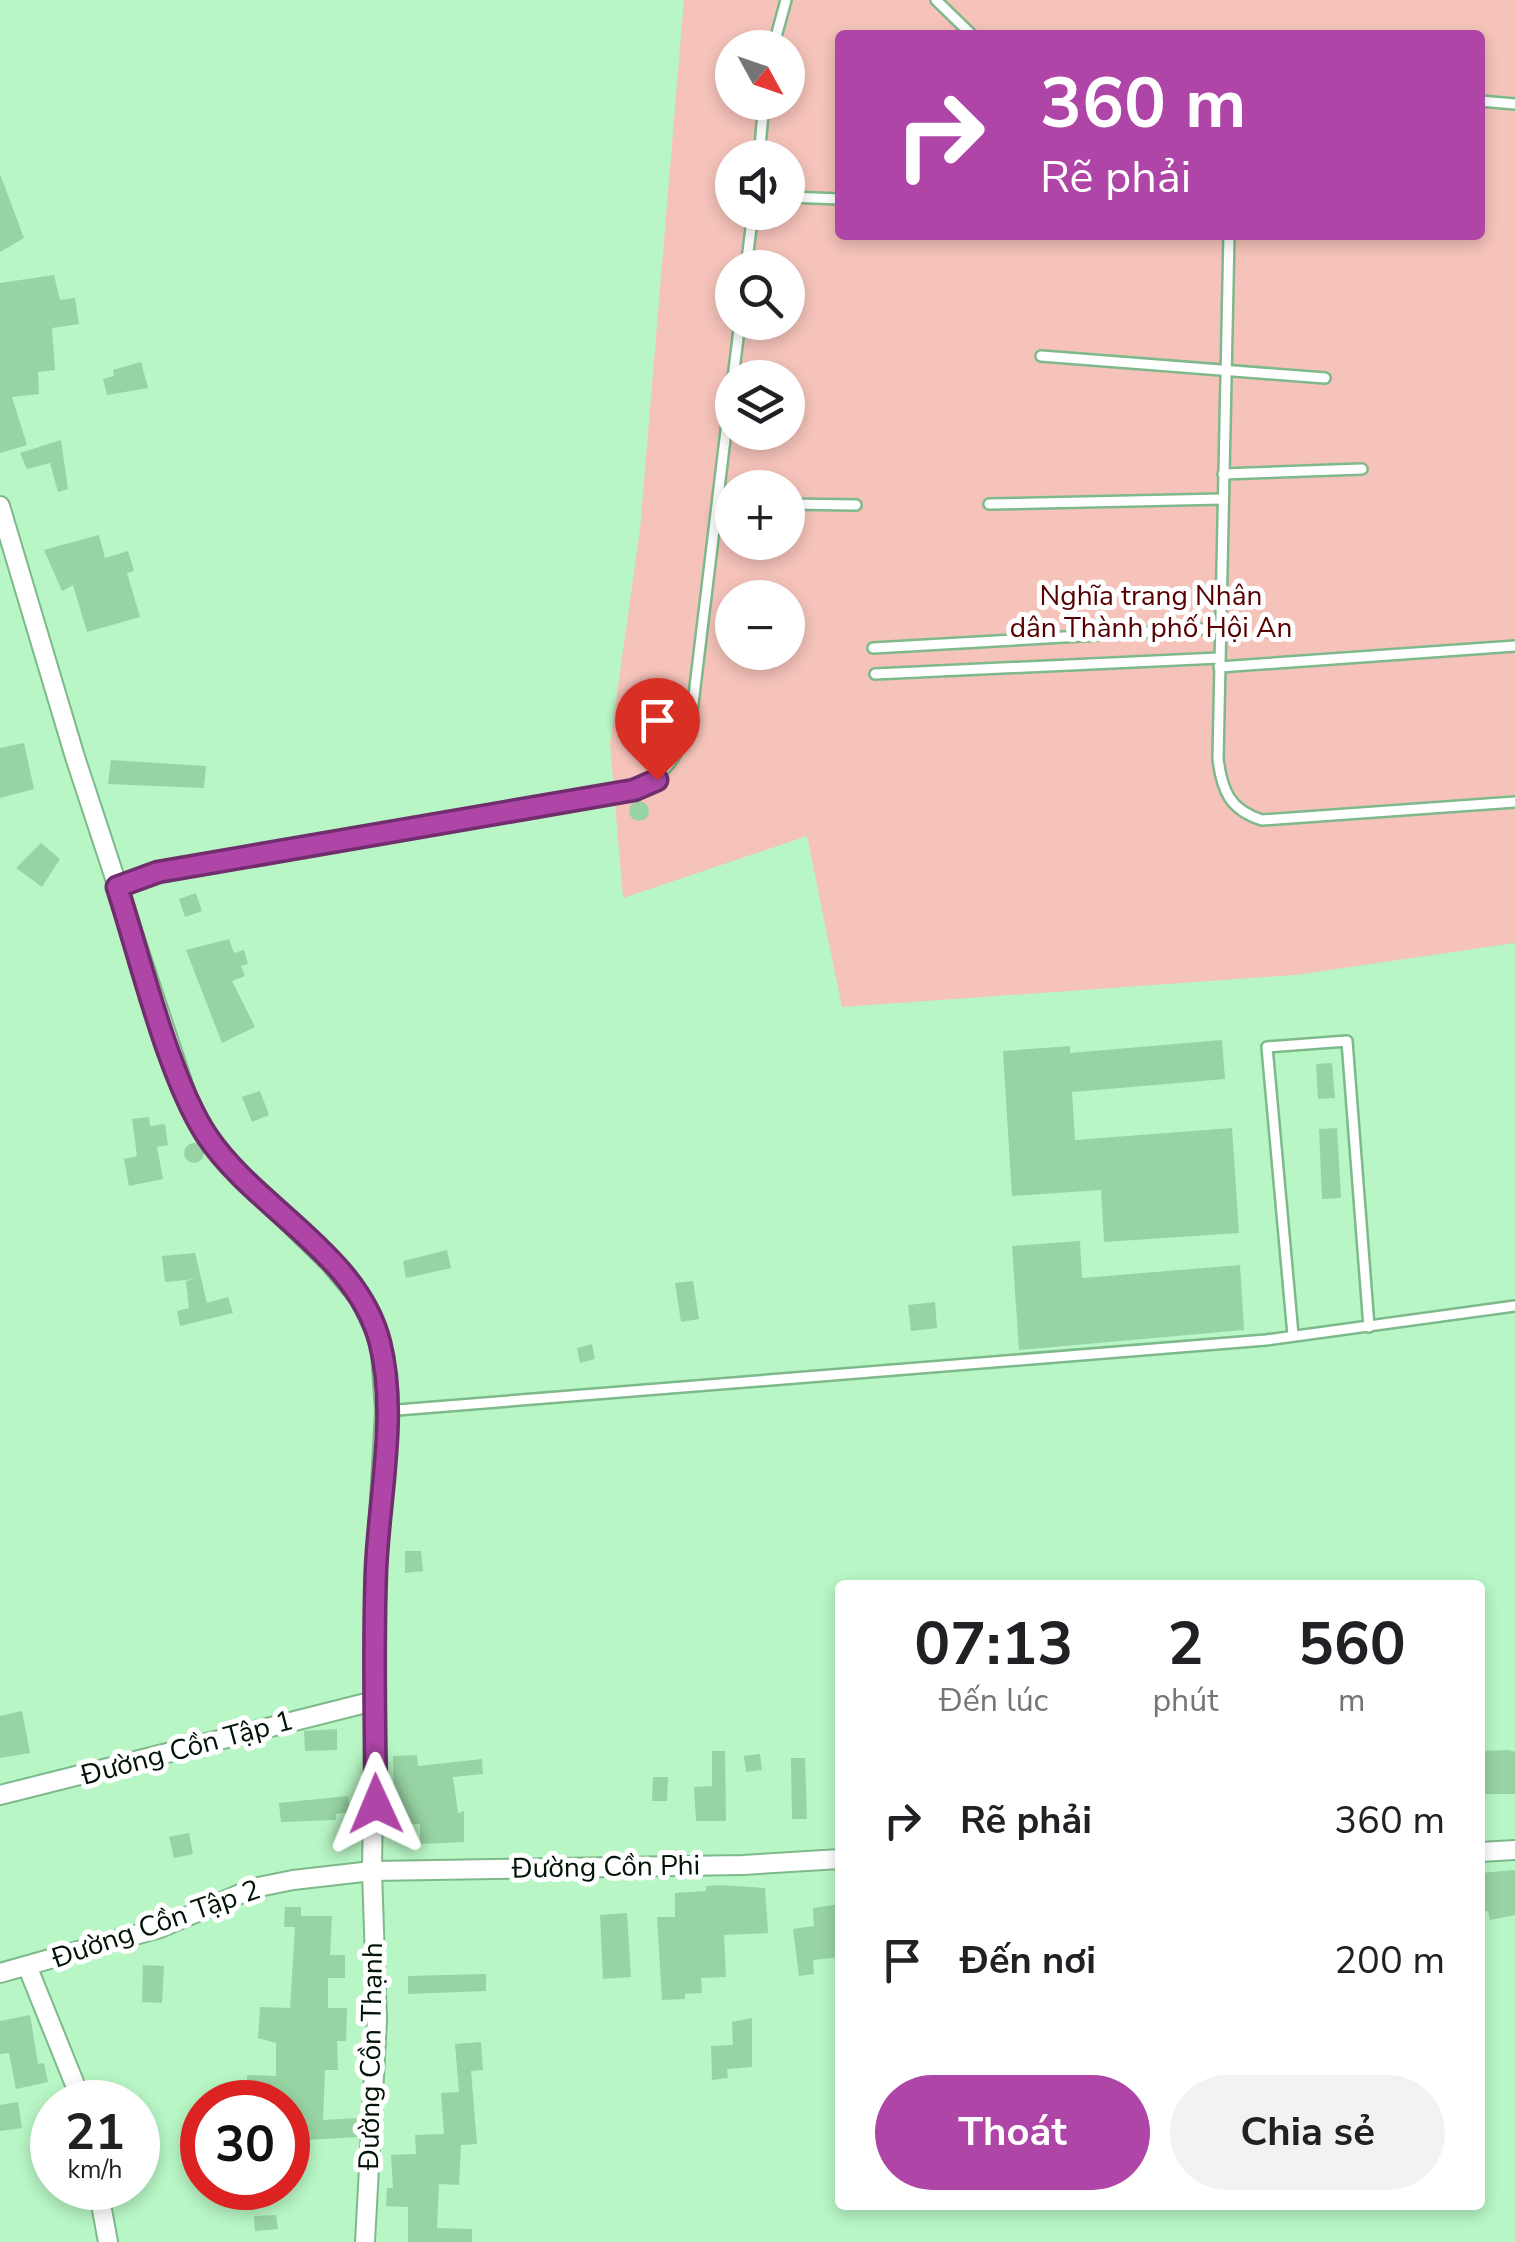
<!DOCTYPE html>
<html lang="vi">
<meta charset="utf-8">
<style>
:root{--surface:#fff;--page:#f2f2f2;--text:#202124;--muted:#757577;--accent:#ae45a7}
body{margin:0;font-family:"Nunito Sans",sans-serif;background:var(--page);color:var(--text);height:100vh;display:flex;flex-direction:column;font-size:38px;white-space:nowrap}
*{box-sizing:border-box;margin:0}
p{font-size:32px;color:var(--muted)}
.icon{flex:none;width:55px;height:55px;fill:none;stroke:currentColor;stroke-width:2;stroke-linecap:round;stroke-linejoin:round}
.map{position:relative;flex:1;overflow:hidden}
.drawer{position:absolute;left:835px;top:1580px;width:650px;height:630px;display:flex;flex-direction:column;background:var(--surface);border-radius:10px;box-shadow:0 5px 15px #0003}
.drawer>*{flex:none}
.guide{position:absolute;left:835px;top:30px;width:650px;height:210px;border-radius:10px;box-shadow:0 5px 15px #0003;background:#ae45a7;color:#fff;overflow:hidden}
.needle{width:65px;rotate:130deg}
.tools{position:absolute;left:715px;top:30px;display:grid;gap:20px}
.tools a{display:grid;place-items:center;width:90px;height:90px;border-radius:50%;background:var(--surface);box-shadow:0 5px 15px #0003;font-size:50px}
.speed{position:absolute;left:30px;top:2080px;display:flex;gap:20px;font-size:50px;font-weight:700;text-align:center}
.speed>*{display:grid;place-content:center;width:130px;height:130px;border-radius:50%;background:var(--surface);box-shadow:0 5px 15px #0003;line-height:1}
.speed small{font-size:25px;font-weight:400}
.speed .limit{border:15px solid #d22;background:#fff;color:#111}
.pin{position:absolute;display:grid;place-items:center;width:85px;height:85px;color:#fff;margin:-102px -42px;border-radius:50% 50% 50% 0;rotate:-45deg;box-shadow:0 0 10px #0007}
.pin .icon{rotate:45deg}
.me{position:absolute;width:110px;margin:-55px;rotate:359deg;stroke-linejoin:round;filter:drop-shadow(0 0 8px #0008)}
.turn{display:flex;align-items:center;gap:35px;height:210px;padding:0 40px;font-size:45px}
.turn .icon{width:130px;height:130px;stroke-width:2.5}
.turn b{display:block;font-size:70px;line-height:85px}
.eta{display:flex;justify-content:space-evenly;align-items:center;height:170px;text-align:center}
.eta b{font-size:60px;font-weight:700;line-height:70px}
.primary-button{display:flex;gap:20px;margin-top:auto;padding:20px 40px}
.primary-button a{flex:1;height:115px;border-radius:60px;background:var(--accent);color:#fff;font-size:40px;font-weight:700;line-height:115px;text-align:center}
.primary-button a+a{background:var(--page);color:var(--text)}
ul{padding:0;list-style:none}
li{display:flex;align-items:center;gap:30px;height:140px;padding:0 40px}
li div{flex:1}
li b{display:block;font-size:38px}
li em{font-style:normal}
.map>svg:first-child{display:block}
.green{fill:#f5c3ba;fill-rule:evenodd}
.building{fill:#97d3a3}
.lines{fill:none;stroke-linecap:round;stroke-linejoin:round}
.lane-casing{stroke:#7eb98b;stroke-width:14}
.street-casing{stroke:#7eb98b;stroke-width:22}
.lane{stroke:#fff;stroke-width:9}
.street{stroke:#fff;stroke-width:18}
.route-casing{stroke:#712d6d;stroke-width:25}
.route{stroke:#ae45a7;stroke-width:18}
.labels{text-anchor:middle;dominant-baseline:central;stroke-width:10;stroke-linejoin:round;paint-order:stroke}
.park-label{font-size:28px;fill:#560000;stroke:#fff}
.street-label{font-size:28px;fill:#001405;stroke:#fff}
</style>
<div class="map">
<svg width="1515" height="2242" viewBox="0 0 1515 2242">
<rect width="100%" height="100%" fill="#b8f6c5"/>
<path class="green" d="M684,0H1515V943L1295,975L842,1007L807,836L623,898L610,744L640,529ZM840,35H1480V235H840ZM732,48H788V102H732ZM732,158H788V212H732ZM732,268H788V322H732ZM732,378H788V432H732ZM732,488H788V542H732ZM732,598H788V652H732Z"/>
<g class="building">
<path d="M0,174L24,238L0,252Z"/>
<path d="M54,275L60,300L75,298L79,324L52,328L55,370L38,372L39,394L12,397L27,445L0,453V283Z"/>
<path d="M141,362L148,388L107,395L103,379L114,376L113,370Z"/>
<path d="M61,440L68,489L58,492L50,463L27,469L20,453Z"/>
<path d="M99,535L105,558L128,551L134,571L127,573L140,617L87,632L73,585L62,591L44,550Z"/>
<path d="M24,743L34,789L0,798V748Z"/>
<path d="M111,760L206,766L204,788L108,784Z"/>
<circle cx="639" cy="811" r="10"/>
<path d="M41,843L60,859L42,887L16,868Z"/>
<path d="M196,893L202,911L185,917L179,899Z"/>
<path d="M229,939L234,953L244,950L248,964L241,966L245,976L232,981L255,1027L222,1043L186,950Z"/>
<path d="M1222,1040L1225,1079L1072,1092L1075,1140L1232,1128L1239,1233L1104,1242L1101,1190L1012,1196L1003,1051L1070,1046V1053Z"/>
<path d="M1332,1063L1335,1098L1318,1099L1316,1064Z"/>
<path d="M260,1091L269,1115L252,1122L242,1097Z"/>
<path d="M149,1117L150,1126L165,1124L168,1145L157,1147L163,1179L129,1186L124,1159L137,1156L132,1119Z"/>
<path d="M1337,1128L1341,1198L1322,1199L1319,1129Z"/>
<circle cx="194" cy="1153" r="10"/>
<path d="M1080,1241L1082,1278L1240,1265L1244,1330L1019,1350L1012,1246Z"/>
<path d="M447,1250L451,1268L406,1278L403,1261Z"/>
<path d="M195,1253L207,1303L228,1297L233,1313L180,1326L177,1311L189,1308L186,1281L195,1279L165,1282L162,1256Z"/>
<path d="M693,1281L699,1319L681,1322L675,1283Z"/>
<path d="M935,1302L937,1328L911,1331L908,1305Z"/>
<path d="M592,1344L595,1359L580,1363L577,1348Z"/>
<path d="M405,1551H421L423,1571L405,1573Z"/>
<path d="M22,1711L30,1753L0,1758V1716Z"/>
<path d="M337,1729V1750L305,1751L304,1731Z"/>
<path d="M1509,1750L1515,1752V1794H1481V1751Z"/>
<path d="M712,1751H725L726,1821H696L694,1787L712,1786Z"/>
<path d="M760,1754L762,1770L746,1772L744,1756Z"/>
<path d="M417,1755L418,1766L482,1759L483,1774L453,1777L458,1813L464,1811V1842L420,1844V1824H394L393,1756Z"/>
<path d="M791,1758H805L807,1819H792Z"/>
<path d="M653,1777H668L667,1801H652Z"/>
<path d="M348,1796L350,1812L336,1814V1820L281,1822L279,1803Z"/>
<path d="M189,1833L193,1854L174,1858L169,1837Z"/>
<path d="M1515,1870V1915L1490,1920L1488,1911L1480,1912V1873Z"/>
<path d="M721,1885L765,1888L768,1933L724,1935L726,1977L701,1978L702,1993L685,1994V1999L662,2000L657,1917H675V1893L706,1891V1886Z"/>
<path d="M840,1904V1957L813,1960L814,1974L799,1976L793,1929L814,1926L813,1908Z"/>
<path d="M285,1907H301V1916H332L330,1955H345V1978H328V2008H347L346,2041H337L338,2070H325L323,2120L359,2118L358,2137L288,2141V2102H260V2091H247V2075L276,2076V2043L258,2038L260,2007L290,2008L295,1927H284Z"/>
<path d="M627,1913L631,1977L603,1979L600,1915Z"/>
<path d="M143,1965L164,1966L162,2003L142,2002Z"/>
<path d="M486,1974V1991L408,1994V1976Z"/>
<path d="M30,2015L38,2064L44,2063L48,2082L16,2089L9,2053L0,2054V2021Z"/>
<path d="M752,2018V2067L727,2069L728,2078L712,2080L711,2046L733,2045L732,2022Z"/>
<path d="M481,2042L483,2070L471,2071L477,2144L461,2145L459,2185L439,2184L437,2228L472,2229V2242H408V2207L386,2206L387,2188H393L391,2155L416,2154L415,2135L444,2134L441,2093L459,2092L455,2044Z"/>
<path d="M18,2102L22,2128L0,2131V2105Z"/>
<path d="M276,2215L278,2229L255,2231L254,2216Z"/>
</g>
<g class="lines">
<g class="lane-casing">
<g id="lane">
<path d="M936,0L972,35"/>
<path d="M773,48L786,0"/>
<path d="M1480,101L1515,104"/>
<path d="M759,158L764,102"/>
<path d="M788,197L840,199"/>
<path d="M1229,235L1218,759C1222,791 1230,810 1262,820L1515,802"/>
<path d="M746,268L753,212"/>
<path d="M1041,356L1325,378"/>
<path d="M733,378L740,322"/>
<path d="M1223,474L1362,469"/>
<path d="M788,504L856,505"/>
<path d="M989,504L1223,499"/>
<path d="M873,648L1220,628"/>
<path d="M1219,667L1515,646"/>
<path d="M875,674L1219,658"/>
<path d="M118,887L158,873L634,790C671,773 681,750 692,712L732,381"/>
<path d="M1293,1335L1267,1047L1347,1041L1369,1327"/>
<path d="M385,1411L1266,1340L1515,1306"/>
</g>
</g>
<g class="street-casing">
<g id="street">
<path d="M0,506L75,757L189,1103L208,1137L235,1170L330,1263L360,1299L380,1341L385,1411L376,1570L372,1871L377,2020L365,2242"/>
<path d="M0,1795L374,1701"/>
<path d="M1480,1852L1515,1850"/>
<path d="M28,1968L82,2102"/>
<path d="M0,1973L160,1928L254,1888L293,1880L372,1871L743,1865L840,1859"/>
<path d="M98,2188L108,2242"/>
</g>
</g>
<use href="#lane" class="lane"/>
<use href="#street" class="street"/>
</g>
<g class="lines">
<g class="route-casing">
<path id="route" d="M376,1804C375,1725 373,1647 376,1569C379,1497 398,1414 380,1343C358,1254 255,1208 207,1136C168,1077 140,957 117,887L158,872L634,790L657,780"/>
</g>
<use href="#route" class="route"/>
</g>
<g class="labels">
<g class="park-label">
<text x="1151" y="596">Nghĩa trang Nhân<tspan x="1151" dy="32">dân Thành phố Hội An</tspan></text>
</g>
<g class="street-label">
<text transform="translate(187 1748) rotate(-15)">Đường Cồn Tập 1</text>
<text transform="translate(606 1867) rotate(-1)">Đường Cồn Phi</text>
<text transform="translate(156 1924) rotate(-19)">Đường Cồn Tập 2</text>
<text transform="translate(371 2056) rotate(-89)">Đường Cồn Thạnh</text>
</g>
</g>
</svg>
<div class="tools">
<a><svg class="needle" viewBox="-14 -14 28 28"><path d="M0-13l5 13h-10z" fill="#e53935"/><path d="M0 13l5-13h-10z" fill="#757577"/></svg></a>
<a><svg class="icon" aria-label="sound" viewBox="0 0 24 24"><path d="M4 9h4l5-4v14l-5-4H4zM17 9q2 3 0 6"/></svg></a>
<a><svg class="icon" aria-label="search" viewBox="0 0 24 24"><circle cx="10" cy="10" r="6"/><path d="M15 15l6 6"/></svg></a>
<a><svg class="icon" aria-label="layers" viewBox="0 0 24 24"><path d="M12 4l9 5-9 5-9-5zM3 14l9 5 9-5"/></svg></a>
<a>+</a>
<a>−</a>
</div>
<div class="speed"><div>21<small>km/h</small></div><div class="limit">30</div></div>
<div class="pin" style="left:657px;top:780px;background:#d93025"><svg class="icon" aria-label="arrive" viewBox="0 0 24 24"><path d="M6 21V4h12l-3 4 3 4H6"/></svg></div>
<svg class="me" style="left:376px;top:1804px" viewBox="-20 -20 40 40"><path d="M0-17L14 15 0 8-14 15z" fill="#ae45a7" stroke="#fff" stroke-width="4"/></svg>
<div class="guide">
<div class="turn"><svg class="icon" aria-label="right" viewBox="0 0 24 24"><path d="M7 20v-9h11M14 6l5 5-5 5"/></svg><div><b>360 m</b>Rẽ phải</div></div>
</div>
<section class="drawer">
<div class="eta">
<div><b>07:13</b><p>Đến lúc</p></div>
<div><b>2</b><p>phút</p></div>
<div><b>560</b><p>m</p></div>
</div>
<ul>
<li><svg class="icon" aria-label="right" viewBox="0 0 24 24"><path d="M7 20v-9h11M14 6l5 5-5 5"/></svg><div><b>Rẽ phải</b></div><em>360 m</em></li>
<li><svg class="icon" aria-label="arrive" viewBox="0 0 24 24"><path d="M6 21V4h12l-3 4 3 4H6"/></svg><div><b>Đến nơi</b></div><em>200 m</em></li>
</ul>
<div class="primary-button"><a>Thoát</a><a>Chia sẻ</a></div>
</section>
</div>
